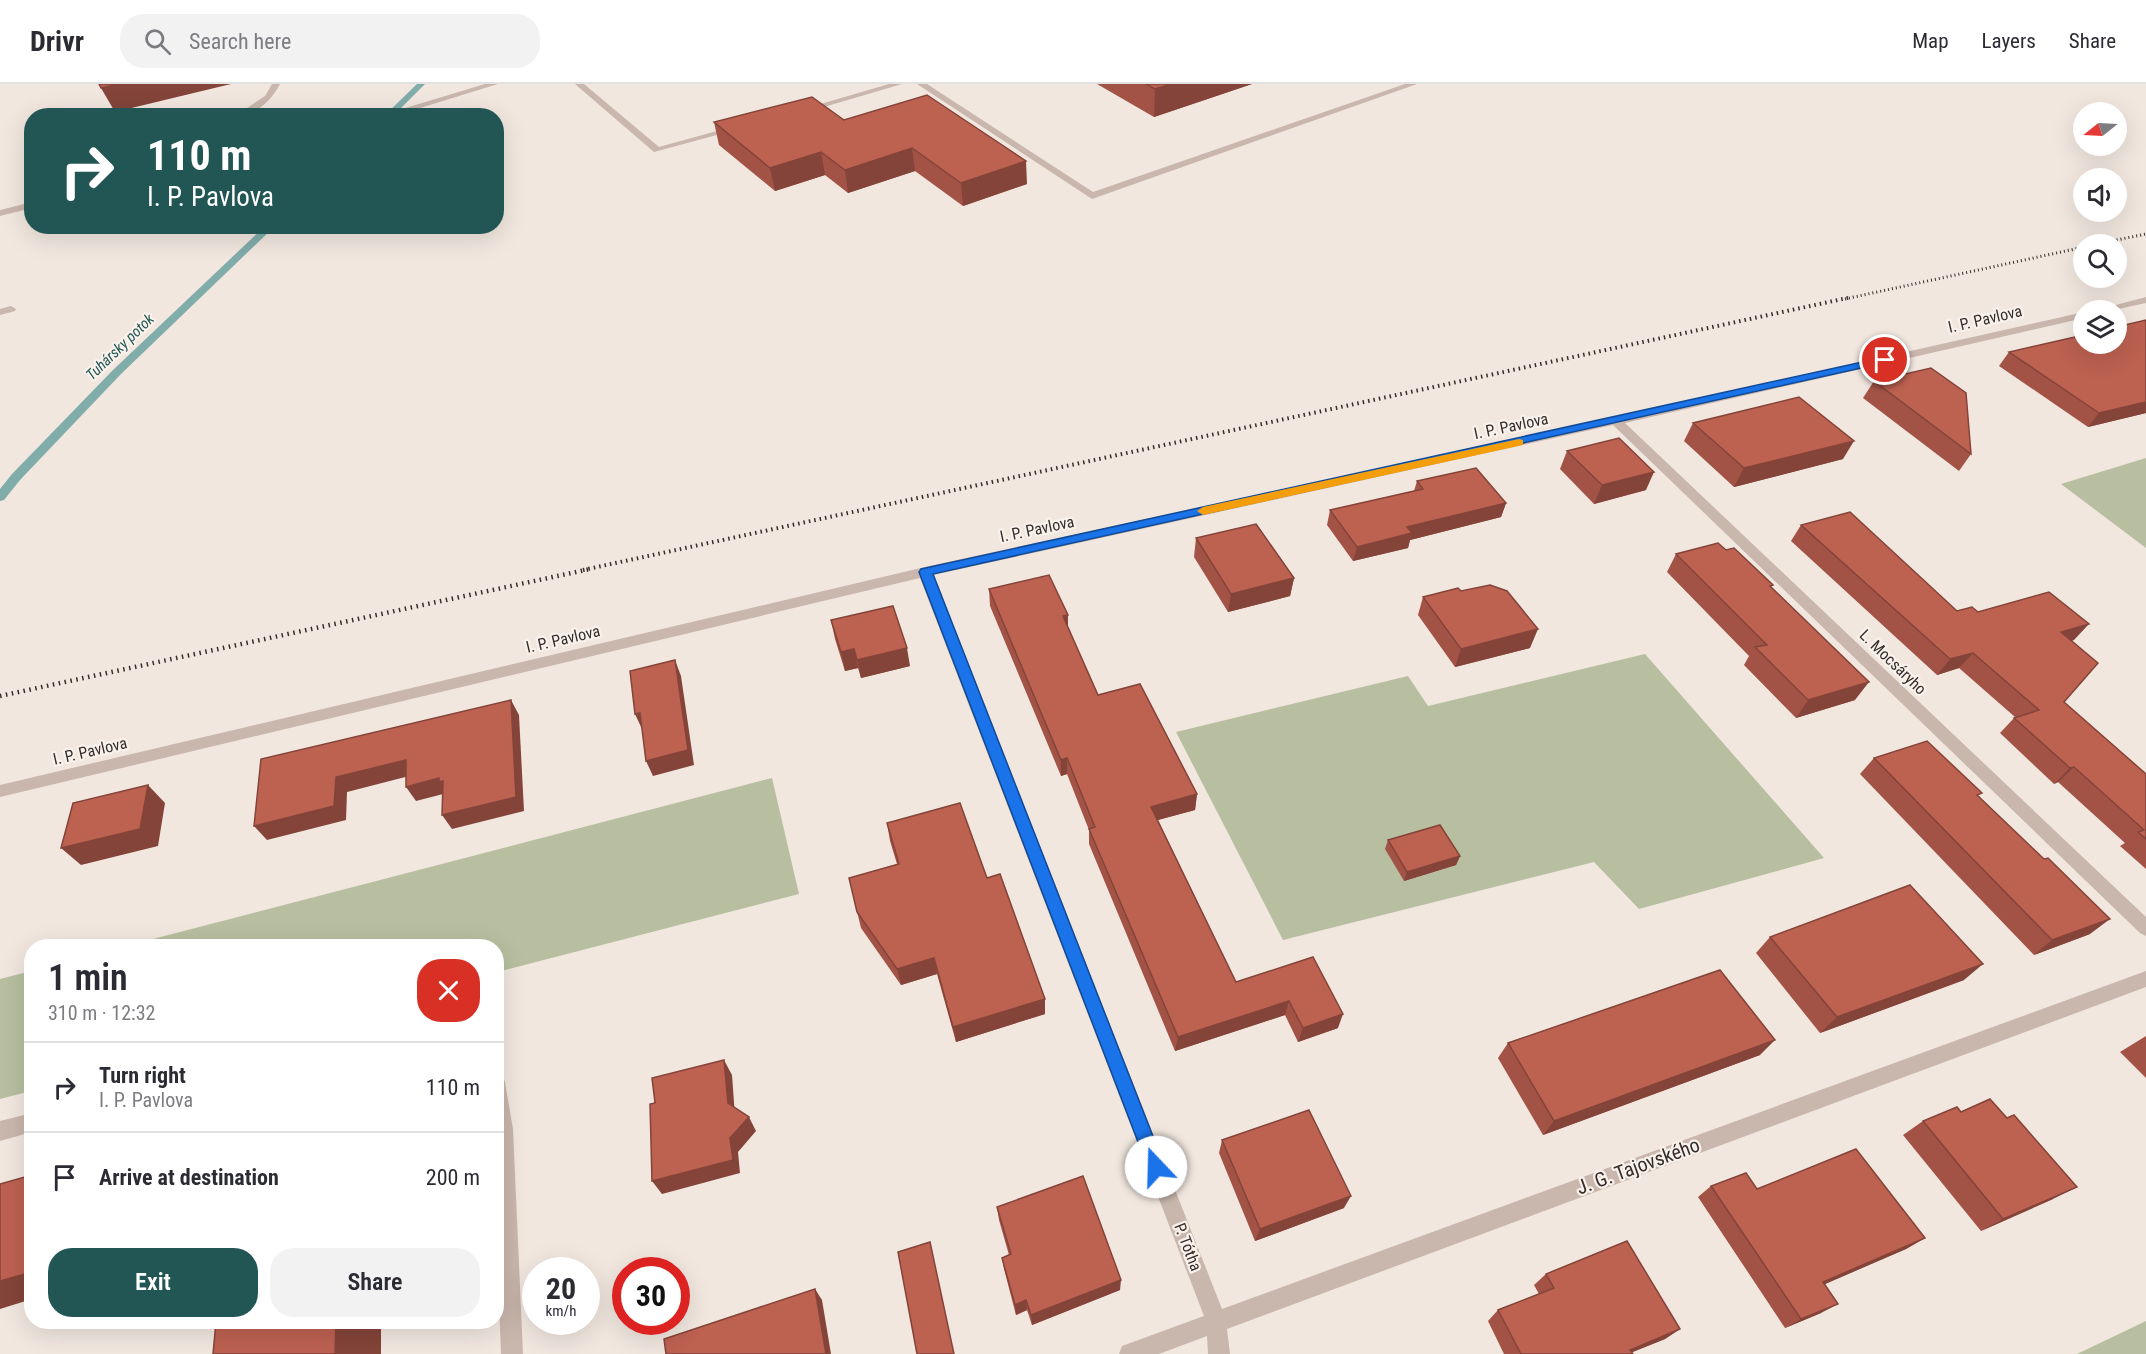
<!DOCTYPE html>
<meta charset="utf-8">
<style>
:root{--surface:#fff;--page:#f2f2f3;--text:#2b2b33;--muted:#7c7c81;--line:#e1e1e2;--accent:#225654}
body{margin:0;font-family:"Roboto Condensed",sans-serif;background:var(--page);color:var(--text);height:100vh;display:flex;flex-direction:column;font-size:22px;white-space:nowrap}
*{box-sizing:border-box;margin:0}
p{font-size:20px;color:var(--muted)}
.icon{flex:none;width:33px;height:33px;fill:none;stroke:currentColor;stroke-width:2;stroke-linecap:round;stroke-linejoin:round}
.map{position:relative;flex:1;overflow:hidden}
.side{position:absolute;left:24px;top:855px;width:480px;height:390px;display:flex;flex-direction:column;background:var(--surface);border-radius:24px;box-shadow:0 6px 24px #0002}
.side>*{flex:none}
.hud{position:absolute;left:24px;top:24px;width:480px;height:126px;border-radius:24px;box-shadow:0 6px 24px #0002;background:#225654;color:#fff;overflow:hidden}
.needle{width:39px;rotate:252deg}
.fabs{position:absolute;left:2073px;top:18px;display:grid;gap:12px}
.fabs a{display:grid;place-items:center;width:54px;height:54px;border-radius:50%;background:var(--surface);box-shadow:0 6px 24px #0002;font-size:30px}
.speed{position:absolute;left:522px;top:1173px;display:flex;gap:12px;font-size:30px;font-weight:700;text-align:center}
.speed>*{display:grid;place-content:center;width:78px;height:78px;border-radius:50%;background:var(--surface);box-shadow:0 6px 24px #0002;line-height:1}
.speed small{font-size:15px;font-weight:400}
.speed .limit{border:9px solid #d22;background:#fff;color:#111}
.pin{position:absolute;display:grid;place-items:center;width:51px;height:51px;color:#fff;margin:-26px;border:3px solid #fff;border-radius:50%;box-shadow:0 2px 6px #0007}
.me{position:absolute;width:66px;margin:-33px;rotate:339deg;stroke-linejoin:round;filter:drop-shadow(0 0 4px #0008)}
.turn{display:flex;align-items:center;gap:21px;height:126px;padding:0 24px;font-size:27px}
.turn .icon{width:78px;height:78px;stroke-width:2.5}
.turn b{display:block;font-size:42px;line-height:51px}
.round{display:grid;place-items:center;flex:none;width:63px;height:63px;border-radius:24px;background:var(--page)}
.summary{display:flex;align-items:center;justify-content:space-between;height:102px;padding:0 24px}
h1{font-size:36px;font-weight:600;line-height:45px}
.button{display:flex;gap:12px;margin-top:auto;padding:12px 24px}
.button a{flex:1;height:69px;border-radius:24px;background:var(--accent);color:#fff;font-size:24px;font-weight:600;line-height:69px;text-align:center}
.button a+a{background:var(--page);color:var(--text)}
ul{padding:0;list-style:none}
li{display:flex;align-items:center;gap:18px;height:90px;padding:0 24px;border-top:2px solid var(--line)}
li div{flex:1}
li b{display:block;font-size:22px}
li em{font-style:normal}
header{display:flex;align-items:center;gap:36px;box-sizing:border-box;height:84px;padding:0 30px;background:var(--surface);border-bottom:2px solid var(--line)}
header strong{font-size:28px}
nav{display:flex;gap:33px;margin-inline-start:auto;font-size:21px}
.search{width:420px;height:54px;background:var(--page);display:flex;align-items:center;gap:15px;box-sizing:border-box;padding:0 21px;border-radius:24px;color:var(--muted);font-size:22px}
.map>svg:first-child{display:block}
.green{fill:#b8bfa0}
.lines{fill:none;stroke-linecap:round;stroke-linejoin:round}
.stream{fill:#80acaa;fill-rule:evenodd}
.service{fill:#c9b6ac;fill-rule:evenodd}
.minor{fill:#c9b6ac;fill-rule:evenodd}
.rail-far2{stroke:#372d2a;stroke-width:3;stroke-dasharray:1 3;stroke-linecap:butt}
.rail-far1{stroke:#372d2a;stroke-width:4;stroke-dasharray:1.5 4;stroke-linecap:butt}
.rail{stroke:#372d2a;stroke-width:4.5;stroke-dasharray:1.5 4.5;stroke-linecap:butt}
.wall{fill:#a35346}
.shaded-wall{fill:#844439}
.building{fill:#bd6151;stroke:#844439;stroke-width:1.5}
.route{fill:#1a73e8;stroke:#114b97;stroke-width:1.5}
.slow{fill:#f59e0b}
.labels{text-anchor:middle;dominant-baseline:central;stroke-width:4.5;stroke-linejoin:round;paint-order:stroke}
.far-water-label{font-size:15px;font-style:italic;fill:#225654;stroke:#f9f1eb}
.street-label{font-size:16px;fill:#372d2a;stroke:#f9f1eb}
.near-street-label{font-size:20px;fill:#372d2a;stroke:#f9f1eb}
</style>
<header>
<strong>Drivr</strong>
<div class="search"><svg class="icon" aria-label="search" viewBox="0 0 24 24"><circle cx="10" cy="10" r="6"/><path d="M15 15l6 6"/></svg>Search here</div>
<nav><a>Map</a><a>Layers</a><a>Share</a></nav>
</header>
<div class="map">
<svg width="2146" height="1270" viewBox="0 0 2146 1270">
<rect width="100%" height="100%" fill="#f1e7df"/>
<g class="green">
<path d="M2146,374V464L2061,400Z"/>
<path d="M1645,570L1824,774L1639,825L1594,778L1283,856L1176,648L1408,592L1428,622Z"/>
<path d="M772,694L799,810L497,888L496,862H126Z"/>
<path d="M31,887V1007L0,1015V895Z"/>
<path d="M2146,1237V1270H2077Z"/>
</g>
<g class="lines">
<g class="stream">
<path d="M417,0H425L393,32H384Z"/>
<path d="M265,142H275L121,290L20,396L4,416L0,417V405L12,390L113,286Z"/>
</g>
<g class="service">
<path d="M272,0H280C271,17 256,32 235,32L265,12Z"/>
<path d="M485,0H498L394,32H379Z"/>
<path d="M575,0H584L659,63L735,42L739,45L654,68Z"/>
<path d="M889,0H902L807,28L800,26Z"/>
<path d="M917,0H927L1093,108L1405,0H1417L1092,115Z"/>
<path d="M32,118V124L0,132V126Z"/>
<path d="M11,222L16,225L15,227L0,231V225Z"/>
</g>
<g class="minor">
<path d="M2146,213V219L2114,226H2097Z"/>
<path d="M2084,228V234L1625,339L2146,833V852L2140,849L1613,341L933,491L1222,1225L2146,887V903L1227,1245L1230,1270H1208L1207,1252L1159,1270H1119L1122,1262L1204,1232L920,494L0,713V701L925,483L1616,333Z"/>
<path d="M496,989L503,992L505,998L513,1045L523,1270H501L496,1136Z"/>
<path d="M32,1029V1048L0,1057V1037Z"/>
</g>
<g class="rail-far2">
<path d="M2097,160L2146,150"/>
<path d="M1845,215L2084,163"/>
</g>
<path class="rail-far1" d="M583,486L1852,213"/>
<path class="rail" d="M0,612L590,485"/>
</g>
<g class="wall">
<path d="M1097,0H1252L1154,33Z"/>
<path d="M844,36L1027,100L963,122L915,87L848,109L825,91L775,107L719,61L714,38Z"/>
<path d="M2146,236V329L2088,343L1999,282L2009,268Z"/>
<path d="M1874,297L1971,370L1959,387L1863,314Z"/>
<path d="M1693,339L1843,375L1734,403L1684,357Z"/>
<path d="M1567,367L1646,406L1594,420L1560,385Z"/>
<path d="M1417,397L1506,419L1501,433L1410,456L1408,464L1353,477L1327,441L1330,426L1414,407Z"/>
<path d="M1801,441L1957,527L1978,528L2074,556L2071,557L2064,618L2146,690V785L2120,762L2125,759L2058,698L2054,700L2000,649L2015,633L1959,584L1937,591L1791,457Z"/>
<path d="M1196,454L1294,494L1290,512L1228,528L1194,473Z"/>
<path d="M1726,466L1773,501L1771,503L1855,616L1796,634L1744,581L1749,572L1667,488L1676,470Z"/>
<path d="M989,505L1068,531V544L1098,611L1197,710L1195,726L1158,736L1236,898L1313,873L1338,944L1298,958L1285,931L1175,967L1089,760V746L1067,690L1061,692L990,522Z"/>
<path d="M1461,507L1530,564L1455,583L1418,531L1423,513Z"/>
<path d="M831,536L910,582L861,594L858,584L845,587L835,555Z"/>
<path d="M1874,674L1979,712L2090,850L2034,871L1860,690Z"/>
<path d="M887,739L987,794L1045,915V930L956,958L937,890L901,901L861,844L849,794L897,780L890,757Z"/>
<path d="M1388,756L1460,772L1456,781L1404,797L1385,765Z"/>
<path d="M1770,853L1964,896L1820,949L1756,869Z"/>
<path d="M2146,952V994L2120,968Z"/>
<path d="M1508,959L1760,971L1543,1051L1498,974Z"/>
<path d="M1961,1028L2053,1115L1981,1147L1903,1051L1923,1037Z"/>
<path d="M1222,1056L1344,1124L1255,1157L1219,1069Z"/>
<path d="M1711,1102L1757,1105L1925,1154L1906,1165L1824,1200L1821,1229L1785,1244L1698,1113Z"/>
<path d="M997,1123L1120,1206L1032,1241L1027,1226L1016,1231L1004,1185L1002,1174L1009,1171L999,1136Z"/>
<path d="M1546,1190L1680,1245L1665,1255L1632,1268L1633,1270H1504L1488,1237L1498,1226L1539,1210L1534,1201Z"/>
</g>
<g class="shaded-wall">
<path d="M119,0H231L115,28L101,4Z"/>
<path d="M1171,0H1252L1154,33L1155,5Z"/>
<path d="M912,64L915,87L848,109L845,86Z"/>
<path d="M821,68L825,91L775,107L770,84Z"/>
<path d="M1026,77L1027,100L963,122L961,99Z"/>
<path d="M2146,318V329L2088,343L2099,329Z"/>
<path d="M1854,357L1843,375L1734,403L1744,384Z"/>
<path d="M1654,388L1646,406L1594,420L1602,401Z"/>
<path d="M1506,419L1501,433L1410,456L1408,464L1353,477L1357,463L1407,443Z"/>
<path d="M1294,494L1290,512L1228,528L1231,510Z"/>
<path d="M1068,531V548L1063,532Z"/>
<path d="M2089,540L2074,556L2047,564L2061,548Z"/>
<path d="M1538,545L1530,564L1455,583L1461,565Z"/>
<path d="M907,564L910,582L861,594L857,576Z"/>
<path d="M854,565L858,584L845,587L841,568Z"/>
<path d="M1973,569L1959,584L1937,591L1950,575Z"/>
<path d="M675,576L681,592L694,681L653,692L646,677Z"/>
<path d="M1869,598L1855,616L1796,634L1808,616Z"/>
<path d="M511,616L519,631L524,727L452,745L442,731Z"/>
<path d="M640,629L642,645L635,630Z"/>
<path d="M1067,674V690L1061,692V676Z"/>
<path d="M406,676L417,690L347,708L346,736L267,756L254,742L336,693Z"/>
<path d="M2074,683L2058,698L2054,700L2070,684Z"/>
<path d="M439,694L443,697L447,709L416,717L406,703Z"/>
<path d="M148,701L165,719L158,762L81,781L61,764Z"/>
<path d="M1197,710L1195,726L1150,738L1151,723Z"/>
<path d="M1460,772L1456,781L1404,797L1407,788Z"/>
<path d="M2110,835L2090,850L2034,871L2052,856Z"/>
<path d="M934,874L937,890L901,901L897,885Z"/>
<path d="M1983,880L1964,896L1820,949L1837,933Z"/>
<path d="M1045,915V930L956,958L953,943Z"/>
<path d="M1289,917L1285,931L1175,967L1178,953Z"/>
<path d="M1343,930L1338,944L1298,958L1303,944Z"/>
<path d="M1775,956L1760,971L1543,1051L1554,1037Z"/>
<path d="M724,976L732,991L735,1032L728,1019Z"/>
<path d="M749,1033L756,1047L738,1068L740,1089L662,1110L652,1097L730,1054Z"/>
<path d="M2077,1103L2053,1115L1981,1147L2003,1135Z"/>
<path d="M1351,1112L1344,1124L1255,1157L1260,1145Z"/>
<path d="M1925,1154L1906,1165L1807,1208L1823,1198Z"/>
<path d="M32,1188V1215L0,1225V1197Z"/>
<path d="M1121,1196L1120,1206L1032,1241L1031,1231Z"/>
<path d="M815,1205L822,1216L831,1270H826Z"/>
<path d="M1026,1216L1027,1226L1016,1231L1015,1221Z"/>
<path d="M1838,1220L1821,1229L1785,1244L1801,1235Z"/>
<path d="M336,1238H381V1270H335Z"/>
<path d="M1680,1245L1665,1255L1628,1270L1630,1266Z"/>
</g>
<g class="building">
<path d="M99,0H119L101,4Z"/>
<path d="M1146,0H1171L1155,5Z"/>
<path d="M927,11L1026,77L961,99L912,64L845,86L821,68L770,84L714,38L812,13L844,36Z"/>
<path d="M2146,236V318L2099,329L2009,268L2084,251V260H2116V243Z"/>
<path d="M1931,284L1966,309L1971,370L1874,297Z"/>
<path d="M1799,313L1854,357L1744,384L1693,339Z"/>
<path d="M1619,354L1654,388L1602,401L1567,367Z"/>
<path d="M1476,384L1506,419L1407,443L1412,449L1357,463L1330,426L1423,405L1417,397Z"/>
<path d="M1850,428L1957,527L1972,523L1978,528L2049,508L2089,540L2061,548L2098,579L2064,618L2146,690V755L2138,748L2144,746L2074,683L2070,684L2014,634L2039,626L1973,569L1950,575L1801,441Z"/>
<path d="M1256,440L1294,494L1231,510L1196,454Z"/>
<path d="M1718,459L1726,466L1734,464L1773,501L1770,502L1869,598L1808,616L1755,563L1767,561L1676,470Z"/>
<path d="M1049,491L1068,531L1063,532L1098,611L1140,600L1197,710L1151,723L1236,898L1313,873L1343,930L1303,944L1289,917L1178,953L1089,745L1095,743L1067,674L1061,676L989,505Z"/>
<path d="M1490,501L1507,507L1538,545L1461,565L1423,513L1458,504L1461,507Z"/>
<path d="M893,522L907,564L857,576L854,565L841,568L831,536Z"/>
<path d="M675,576L688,666L646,677L640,629L635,630L630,587Z"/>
<path d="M511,616L516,713L442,731L443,697L439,698V694L406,703V676L336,693L334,722L254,742L261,675Z"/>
<path d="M1927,657L1982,709L1977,711L2044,775L2048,774L2110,835L2052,856L1874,674Z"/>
<path d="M148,701L140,745L61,764L73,719Z"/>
<path d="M960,719L987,794L1000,790L1045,915L953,943L934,874L897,885L857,828L849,794L899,780L887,739Z"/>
<path d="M1440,741L1460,772L1407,788L1388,756Z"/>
<path d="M1910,801L1983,880L1837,933L1770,853Z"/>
<path d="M1720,886L1775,956L1554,1037L1508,959Z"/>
<path d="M724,976L728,1019L749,1033L730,1054L733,1076L652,1097L650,1020L655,1019L652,994Z"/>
<path d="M1990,1015L2007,1034L2014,1031L2077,1103L2003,1135L1923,1037L1957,1023L1961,1028Z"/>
<path d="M1309,1026L1351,1112L1260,1145L1222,1056Z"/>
<path d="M1856,1065L1925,1154L1823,1198L1838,1220L1801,1235L1711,1102L1746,1089L1757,1105Z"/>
<path d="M32,1091V1188L0,1197V1100Z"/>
<path d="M1083,1092L1121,1196L1031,1231L1026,1216L1015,1221L1002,1174L1011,1170L997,1123Z"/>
<path d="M1627,1157L1680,1245L1630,1266L1633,1270H1521L1498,1226L1554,1204L1546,1190Z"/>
<path d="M930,1158L954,1270H917L898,1168Z"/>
<path d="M815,1205L826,1270H666L664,1255Z"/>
<path d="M216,1238H336L335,1270H213Z"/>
</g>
<path class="route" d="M1885,273L1890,276L1888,278L933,490L1165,1083L1163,1089L1156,1092L1150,1089L919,488L921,485Z"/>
<path class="slow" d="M1519,355L1523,356V361L1203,431L1197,427L1203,423Z"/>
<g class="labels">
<g class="far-water-label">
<text transform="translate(120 263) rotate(-44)">Tuhársky potok</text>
</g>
<g class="street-label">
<text transform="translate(1985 235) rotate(-13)">I. P. Pavlova</text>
<text transform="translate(1511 342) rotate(-12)">I. P. Pavlova</text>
<text transform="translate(1037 445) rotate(-12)">I. P. Pavlova</text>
<text transform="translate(563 555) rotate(-13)">I. P. Pavlova</text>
<text transform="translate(1893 578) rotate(44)">L. Mocsáryho</text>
<text transform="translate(90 667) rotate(-13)">I. P. Pavlova</text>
<text transform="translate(1188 1163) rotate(69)">P. Tótha</text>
</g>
<g class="near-street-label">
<text transform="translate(1638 1082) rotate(-20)">J. G. Tajovského</text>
</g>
</g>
</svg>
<div class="fabs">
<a><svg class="needle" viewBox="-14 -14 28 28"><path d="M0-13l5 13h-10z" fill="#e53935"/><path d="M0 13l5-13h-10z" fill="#7c7c81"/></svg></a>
<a><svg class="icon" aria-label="sound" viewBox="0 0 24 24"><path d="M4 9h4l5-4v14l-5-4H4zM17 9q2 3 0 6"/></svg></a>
<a><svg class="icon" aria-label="search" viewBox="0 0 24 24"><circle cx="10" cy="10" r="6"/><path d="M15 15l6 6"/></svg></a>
<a><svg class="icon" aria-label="layers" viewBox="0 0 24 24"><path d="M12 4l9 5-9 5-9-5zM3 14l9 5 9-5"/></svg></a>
</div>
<div class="speed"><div>20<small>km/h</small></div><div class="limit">30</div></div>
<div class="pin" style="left:1885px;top:276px;background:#d93025"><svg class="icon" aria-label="arrive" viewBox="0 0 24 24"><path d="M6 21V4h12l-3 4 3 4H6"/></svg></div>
<svg class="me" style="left:1156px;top:1083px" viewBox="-20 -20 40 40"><circle r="19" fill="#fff"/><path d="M0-13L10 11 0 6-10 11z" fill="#1a73e8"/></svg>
<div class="hud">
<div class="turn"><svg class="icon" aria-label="right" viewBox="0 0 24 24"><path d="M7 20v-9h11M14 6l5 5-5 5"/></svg><div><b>110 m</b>I. P. Pavlova</div></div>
</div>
<section class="side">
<div class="summary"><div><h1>1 min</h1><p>310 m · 12:32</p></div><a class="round" style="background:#d93025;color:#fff"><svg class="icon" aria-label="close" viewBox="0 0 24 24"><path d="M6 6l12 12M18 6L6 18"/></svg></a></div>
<ul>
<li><svg class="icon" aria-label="right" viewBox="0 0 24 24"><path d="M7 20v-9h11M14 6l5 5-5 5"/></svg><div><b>Turn right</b><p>I. P. Pavlova</p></div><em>110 m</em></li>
<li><svg class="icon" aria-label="arrive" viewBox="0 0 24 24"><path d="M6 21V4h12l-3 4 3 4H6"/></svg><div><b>Arrive at destination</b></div><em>200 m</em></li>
</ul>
<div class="button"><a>Exit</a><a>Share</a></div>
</section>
</div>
